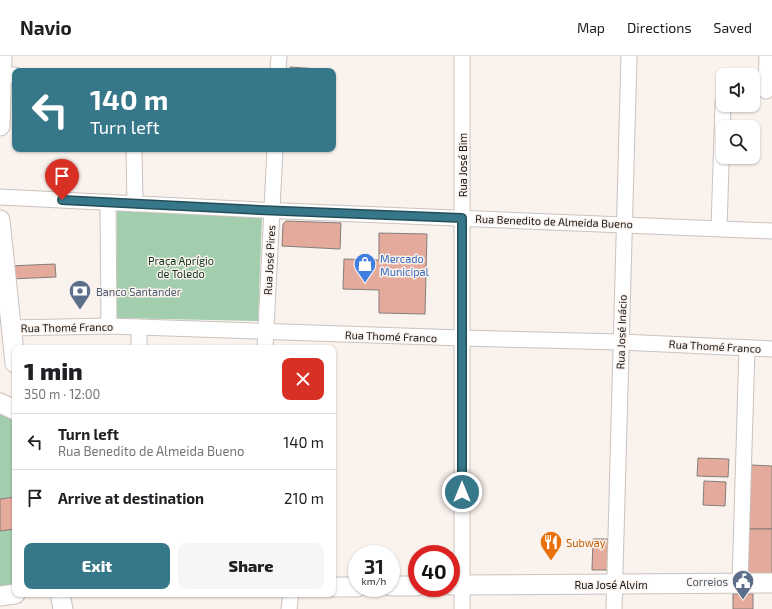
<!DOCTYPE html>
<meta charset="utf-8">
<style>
:root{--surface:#fff;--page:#f6f6f6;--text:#202124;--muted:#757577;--line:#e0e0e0;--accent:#367889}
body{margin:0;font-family:"Exo 2",sans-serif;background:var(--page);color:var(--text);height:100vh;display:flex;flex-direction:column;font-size:15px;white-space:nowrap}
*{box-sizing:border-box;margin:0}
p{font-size:13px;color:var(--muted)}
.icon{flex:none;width:22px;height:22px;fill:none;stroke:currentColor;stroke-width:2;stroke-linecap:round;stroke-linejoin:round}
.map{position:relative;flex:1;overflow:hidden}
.side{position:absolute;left:12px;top:289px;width:324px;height:252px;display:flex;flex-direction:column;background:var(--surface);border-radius:8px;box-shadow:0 1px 3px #0004}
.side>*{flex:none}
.guide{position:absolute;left:12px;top:12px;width:324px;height:84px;border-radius:8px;box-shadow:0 1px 3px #0004;background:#367889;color:#fff;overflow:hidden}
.tools{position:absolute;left:716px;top:12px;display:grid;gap:8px}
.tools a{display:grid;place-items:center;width:44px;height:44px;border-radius:8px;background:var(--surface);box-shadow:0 1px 3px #0004;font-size:20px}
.speed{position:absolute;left:348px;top:489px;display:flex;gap:8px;font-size:20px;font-weight:700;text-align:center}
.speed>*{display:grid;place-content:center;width:52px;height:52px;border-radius:50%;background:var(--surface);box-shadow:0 1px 3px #0004;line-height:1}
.speed small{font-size:10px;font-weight:400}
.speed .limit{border:6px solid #d22;background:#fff;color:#111}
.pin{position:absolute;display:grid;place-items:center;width:34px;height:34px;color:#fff;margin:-41px -17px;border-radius:50% 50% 50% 0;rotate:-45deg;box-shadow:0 0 4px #0007}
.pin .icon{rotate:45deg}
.me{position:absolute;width:44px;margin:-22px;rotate:0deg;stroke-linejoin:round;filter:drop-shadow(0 0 3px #0008)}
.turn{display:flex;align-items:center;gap:14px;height:84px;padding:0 12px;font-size:18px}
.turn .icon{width:52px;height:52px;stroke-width:2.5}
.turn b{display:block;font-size:28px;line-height:34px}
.round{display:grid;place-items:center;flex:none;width:42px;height:42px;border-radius:8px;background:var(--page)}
.summary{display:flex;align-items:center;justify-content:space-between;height:68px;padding:0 12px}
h1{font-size:24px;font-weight:800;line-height:30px}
.button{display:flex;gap:8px;margin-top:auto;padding:8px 12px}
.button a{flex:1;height:46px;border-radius:8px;background:var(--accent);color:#fff;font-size:16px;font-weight:800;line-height:46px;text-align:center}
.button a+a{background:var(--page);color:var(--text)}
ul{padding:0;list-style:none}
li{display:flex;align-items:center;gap:12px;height:56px;padding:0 12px;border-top:1px solid var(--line)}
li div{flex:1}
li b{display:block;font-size:15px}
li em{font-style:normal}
header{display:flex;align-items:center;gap:24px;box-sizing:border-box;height:56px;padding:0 20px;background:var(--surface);border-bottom:1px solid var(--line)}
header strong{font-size:19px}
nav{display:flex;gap:22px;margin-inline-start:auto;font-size:14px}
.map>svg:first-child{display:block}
.green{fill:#a3ceae}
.building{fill:#e4aa9c;stroke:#857d7b}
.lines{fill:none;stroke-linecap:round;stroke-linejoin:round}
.minor-casing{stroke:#cac2be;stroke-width:17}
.major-casing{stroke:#cac2be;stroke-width:21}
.minor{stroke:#fff;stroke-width:15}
.major{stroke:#fff;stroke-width:19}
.route-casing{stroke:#234e59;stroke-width:10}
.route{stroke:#367889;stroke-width:7}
.labels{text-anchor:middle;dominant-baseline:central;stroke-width:3;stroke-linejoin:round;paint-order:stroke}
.street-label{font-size:11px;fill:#181514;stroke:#faf2ed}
.shop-label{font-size:11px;fill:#366cbe;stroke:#faf2ed;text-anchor:start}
.park-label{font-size:11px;fill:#0f351d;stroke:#faf2ed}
.service-label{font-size:11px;fill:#4e5e75;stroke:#faf2ed;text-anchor:start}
.food-label{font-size:11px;fill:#c56008;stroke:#faf2ed;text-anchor:start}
</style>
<header>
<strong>Navio</strong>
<nav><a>Map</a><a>Directions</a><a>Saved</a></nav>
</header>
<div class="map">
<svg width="772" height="553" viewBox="0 0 772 553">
<rect width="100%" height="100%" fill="#faf2ed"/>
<g class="green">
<path d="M117,155L262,161L258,265L117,262Z"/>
<path d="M0,348L15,356V528L0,531Z"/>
</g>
<g class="building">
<path d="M290,11L333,14V15H290Z"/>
<path d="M286,165L341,167L340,193L282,190L283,168Z"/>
<path d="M379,177L427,178L425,258L379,257V234L343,233L344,203L379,204Z"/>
<path d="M55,208L56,221L10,223L9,210Z"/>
<path d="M698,402L729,403L728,421L697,420Z"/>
<path d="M751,409L772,410V473H749Z"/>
<path d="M704,425L726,426L725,450L703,449Z"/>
<path d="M15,441V473L0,475V443Z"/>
<path d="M749,473H772V521L748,520Z"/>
<path d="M593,483H608V514H592Z"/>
<rect x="733" y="538" width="20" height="15"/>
</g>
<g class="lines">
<g class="minor-casing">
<g id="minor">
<path d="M278,15L279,0"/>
<path d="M0,19H15"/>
<path d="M766,35L767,0"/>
<path d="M134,93L135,148"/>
<path d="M0,141L259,154L772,175"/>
<path d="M108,146L109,270"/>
<path d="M719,172L723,48"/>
<path d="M10,272L109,270L462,282L621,286L772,293"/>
<path d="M139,292V271"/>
<path d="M265,292L275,93"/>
<path d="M740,527L747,292"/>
<path d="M289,553L291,538"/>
<path d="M462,553V0"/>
<path d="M614,553L629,0"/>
</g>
</g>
<g class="major-casing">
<g id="major">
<path d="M0,70L2,0"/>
<path d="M0,164L15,307"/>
<path d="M0,347L15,354"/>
<path d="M451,529L772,527"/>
<path d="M391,530H417"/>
<path d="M333,531H357"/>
<path d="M60,538L63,553"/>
<path d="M0,540L15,538"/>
</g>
</g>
<use href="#minor" class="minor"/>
<use href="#major" class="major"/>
</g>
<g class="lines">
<g class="route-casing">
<path id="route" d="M62,144L259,154L462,162V436"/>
</g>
<use href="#route" class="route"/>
</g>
<defs>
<g id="shop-pin" transform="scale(1.15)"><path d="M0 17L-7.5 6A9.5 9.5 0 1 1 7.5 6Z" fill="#3f7fe0" stroke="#faf2ed"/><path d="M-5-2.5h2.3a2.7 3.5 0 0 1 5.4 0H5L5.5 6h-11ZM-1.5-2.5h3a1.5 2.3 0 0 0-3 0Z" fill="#fff"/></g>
<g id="bank-pin" transform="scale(1.15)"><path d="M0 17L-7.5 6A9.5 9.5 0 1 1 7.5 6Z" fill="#5c6f8a" stroke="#faf2ed"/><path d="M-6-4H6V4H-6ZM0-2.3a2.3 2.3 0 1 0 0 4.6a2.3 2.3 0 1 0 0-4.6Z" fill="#fff"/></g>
<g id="restaurant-pin" transform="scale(1.15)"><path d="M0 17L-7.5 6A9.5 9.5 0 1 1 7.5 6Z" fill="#e8710a" stroke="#faf2ed"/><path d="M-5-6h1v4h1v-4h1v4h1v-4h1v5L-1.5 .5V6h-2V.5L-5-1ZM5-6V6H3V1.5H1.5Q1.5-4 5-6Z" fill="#fff"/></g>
<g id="civic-pin" transform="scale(1.15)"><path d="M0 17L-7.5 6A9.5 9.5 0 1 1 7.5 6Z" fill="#5c6f8a" stroke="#faf2ed"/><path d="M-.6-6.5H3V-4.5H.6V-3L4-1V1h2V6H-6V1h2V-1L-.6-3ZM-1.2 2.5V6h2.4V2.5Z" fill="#fff"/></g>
</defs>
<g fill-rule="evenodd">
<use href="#shop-pin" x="365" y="208"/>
<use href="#bank-pin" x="80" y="235"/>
<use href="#restaurant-pin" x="551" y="486"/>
<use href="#civic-pin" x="743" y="525"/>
</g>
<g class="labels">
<g class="street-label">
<text transform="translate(462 109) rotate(-90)">Rua José Bim</text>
<text transform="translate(554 165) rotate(2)">Rua Benedito de Almeida Bueno</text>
<text transform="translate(269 204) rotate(-87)">Rua José Pires</text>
<text transform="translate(67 271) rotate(-1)">Rua Thomé Franco</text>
<text transform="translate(621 276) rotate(-88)">Rua José Inácio</text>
<text transform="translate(391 280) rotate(2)">Rua Thomé Franco</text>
<text transform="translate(715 290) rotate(3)">Rua Thomé Franco</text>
<text x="611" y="528">Rua José Alvim</text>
</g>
<g class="shop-label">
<text x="380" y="202">Mercado<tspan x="380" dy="13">Municipal</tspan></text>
</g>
<g class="park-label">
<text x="181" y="204">Praça Aprígio<tspan x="181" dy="13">de Toledo</tspan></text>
</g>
<g class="service-label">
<text x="96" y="235">Banco Santander</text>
<text x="728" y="525" text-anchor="end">Correios</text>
</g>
<g class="food-label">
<text x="566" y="486">Subway</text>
</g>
</g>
</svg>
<div class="tools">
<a><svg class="icon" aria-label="sound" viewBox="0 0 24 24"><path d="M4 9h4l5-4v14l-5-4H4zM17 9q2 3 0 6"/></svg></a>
<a><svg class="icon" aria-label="search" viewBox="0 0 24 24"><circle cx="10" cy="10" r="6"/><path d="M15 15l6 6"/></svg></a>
</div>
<div class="speed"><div>31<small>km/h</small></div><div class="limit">40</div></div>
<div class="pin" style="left:62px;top:144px;background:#d93025"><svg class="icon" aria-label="arrive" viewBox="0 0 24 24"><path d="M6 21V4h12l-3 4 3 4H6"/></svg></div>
<svg class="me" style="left:462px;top:436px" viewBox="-20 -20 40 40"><circle r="17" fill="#367889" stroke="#fff" stroke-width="3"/><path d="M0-11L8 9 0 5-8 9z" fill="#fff"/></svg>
<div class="guide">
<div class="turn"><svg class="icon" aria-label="left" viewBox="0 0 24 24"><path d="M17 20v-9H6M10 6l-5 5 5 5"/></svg><div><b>140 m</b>Turn left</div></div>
</div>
<section class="side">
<div class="summary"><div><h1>1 min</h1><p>350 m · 12:00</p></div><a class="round" style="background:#d93025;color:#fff"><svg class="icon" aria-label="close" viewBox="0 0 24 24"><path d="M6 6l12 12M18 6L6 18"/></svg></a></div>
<ul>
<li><svg class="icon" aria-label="left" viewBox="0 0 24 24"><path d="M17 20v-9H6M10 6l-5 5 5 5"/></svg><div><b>Turn left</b><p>Rua Benedito de Almeida Bueno</p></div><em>140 m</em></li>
<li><svg class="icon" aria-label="arrive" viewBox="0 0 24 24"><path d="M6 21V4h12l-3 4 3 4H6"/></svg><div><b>Arrive at destination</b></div><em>210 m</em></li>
</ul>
<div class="button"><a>Exit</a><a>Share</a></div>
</section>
</div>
